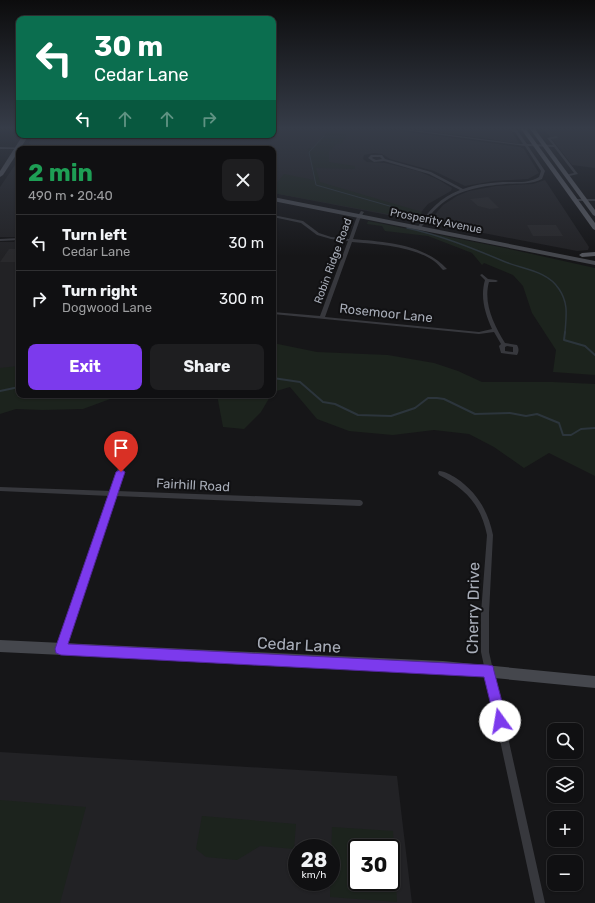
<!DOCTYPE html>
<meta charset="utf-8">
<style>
:root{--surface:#101012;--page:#1e1e20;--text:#f1f3f6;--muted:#9c9d9f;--line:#303032;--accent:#7c3aed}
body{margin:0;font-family:Rubik,sans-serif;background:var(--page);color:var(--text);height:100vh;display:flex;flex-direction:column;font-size:15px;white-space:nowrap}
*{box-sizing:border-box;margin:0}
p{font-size:13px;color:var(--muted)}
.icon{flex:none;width:22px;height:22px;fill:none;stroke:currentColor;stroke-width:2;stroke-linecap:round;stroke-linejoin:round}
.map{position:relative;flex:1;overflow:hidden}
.details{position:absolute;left:16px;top:146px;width:260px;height:252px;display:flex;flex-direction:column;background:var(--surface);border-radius:8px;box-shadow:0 1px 3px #0004,0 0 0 1px var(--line)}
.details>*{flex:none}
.hud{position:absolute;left:16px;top:16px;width:260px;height:122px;border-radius:8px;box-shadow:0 1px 3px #0004,0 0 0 1px var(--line);background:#0b6e4f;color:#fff;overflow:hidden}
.fabs{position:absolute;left:547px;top:723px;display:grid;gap:8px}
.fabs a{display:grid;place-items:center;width:36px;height:36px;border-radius:8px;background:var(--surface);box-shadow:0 1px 3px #0004,0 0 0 1px var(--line);font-size:20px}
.speed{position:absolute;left:288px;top:839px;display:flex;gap:8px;font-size:20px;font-weight:700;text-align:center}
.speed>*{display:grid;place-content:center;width:52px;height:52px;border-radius:50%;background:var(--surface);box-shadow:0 1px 3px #0004,0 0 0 1px var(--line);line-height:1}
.speed small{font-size:10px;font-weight:400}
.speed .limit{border:2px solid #111;border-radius:6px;background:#fff;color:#111}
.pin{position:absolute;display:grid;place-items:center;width:34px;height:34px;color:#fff;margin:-41px -17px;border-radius:50% 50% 50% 0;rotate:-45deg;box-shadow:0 0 4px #0007}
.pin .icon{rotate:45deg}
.me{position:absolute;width:44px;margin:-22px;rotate:347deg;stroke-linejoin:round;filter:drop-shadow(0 0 3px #0008)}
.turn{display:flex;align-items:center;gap:14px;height:84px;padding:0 12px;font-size:18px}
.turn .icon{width:52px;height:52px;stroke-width:2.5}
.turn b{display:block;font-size:28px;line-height:34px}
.lanes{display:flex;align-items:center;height:38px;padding:0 12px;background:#0003;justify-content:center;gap:20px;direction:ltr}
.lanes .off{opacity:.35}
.round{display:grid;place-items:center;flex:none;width:42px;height:42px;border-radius:8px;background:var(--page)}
.summary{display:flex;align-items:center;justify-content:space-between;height:68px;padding:0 12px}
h1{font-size:24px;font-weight:700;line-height:30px;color:#1e9e55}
.primary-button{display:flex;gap:8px;margin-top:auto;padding:8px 12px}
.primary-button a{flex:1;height:46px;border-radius:8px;background:var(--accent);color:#fff;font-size:16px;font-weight:700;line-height:46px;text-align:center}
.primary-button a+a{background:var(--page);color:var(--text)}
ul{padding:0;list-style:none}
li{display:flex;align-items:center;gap:12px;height:56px;padding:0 12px;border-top:1px solid var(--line)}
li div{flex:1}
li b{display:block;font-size:15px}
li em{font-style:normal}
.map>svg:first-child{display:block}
.built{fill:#222225;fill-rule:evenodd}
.green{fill:#1c231d;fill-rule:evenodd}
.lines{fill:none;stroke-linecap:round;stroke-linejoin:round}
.stream-far2{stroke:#2c353c;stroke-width:1}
.stream-far1{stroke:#2c353c;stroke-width:1.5}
.stream{stroke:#2c353c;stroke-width:2}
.building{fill:#29292c}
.street{fill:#37383d;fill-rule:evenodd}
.secondary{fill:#45474d;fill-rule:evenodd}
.primary{fill:#53555c;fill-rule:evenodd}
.route{fill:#7c3aed;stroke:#51269a}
.labels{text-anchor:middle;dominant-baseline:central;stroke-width:4;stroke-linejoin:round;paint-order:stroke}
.far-street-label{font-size:11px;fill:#a8adb8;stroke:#111113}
.street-label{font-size:13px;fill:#a8adb8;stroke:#111113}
.near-street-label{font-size:16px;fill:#a8adb8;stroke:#111113}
</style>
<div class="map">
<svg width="595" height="903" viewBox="0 0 595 903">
<rect width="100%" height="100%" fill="#161618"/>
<g class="built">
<path d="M273,129H387L520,147L524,149L539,173L528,179L494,181L465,186L434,171L390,159L382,154L374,153L364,155L363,159L367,162L385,163L418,171L439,180L452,188L451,191L428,204L417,217L409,219L273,193V149H46L32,146L29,143L33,135H273Z"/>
<path d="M409,129H510L520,144L483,138Z"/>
<path d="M544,129H595V168L572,165Z"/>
<path d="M19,159V216H14H19V377L0,388V242H14L17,237H0V187Z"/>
<path d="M545,180L589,247L588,250L577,251L478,232L431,219L443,205L457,196L469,191L496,186L533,184Z"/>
<path d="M0,752L397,776L412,903H0ZM297,848H331V882H297ZM357,848H391V882H357Z"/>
</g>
<g class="green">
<path d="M328,132L347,135L342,143L336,144L329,152V162L355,166V169L316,168L320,182L422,212L418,217L410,218L273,193V187L284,174L314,180L308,148H313Z"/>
<path d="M368,221L505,248L595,268V375L553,372L556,350L532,313L523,286L513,275L484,263L482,265L472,253L428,236L385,231L382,226L367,224Z"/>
<path d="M273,343L317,352L388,355L434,363L458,371L482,382H553L595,384V476L549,453L524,468L494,447L469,434L434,430L393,435L349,431L317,419L290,387L273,392Z"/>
<path d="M19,366V395H121L83,409L43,410L16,409L0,414V368Z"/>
<path d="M217,395H271L261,412L244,429L223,427Z"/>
<path d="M0,800L86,807L60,903H0Z"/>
<path d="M202,816L296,824L294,849L260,846L237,860L206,857L196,849Z"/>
<path d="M332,827L393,831L397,902L330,897ZM357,848H391V882H357Z"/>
</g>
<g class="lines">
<path class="stream-far2" d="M324,136L309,152L316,185L393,207L403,213L405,218"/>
<path class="stream-far1" d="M407,228C440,235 472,248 503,261C521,269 547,270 559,289C569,304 566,316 565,333"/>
<g class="stream">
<path d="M565,332L564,340L585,346L595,355"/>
<path d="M273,378L300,382L323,402L335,404L358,415L391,416L415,408L428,398H437L444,399L475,414L510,413L526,416L537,414L559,423L563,435H571L581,429L595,428"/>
<path d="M0,391L19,387"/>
</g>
</g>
<g class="building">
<path d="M488,197L499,208L490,209L478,206L470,199Z"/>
<path d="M527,225H556L563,236H533Z"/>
<path d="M19,242V262H0L9,249H15Z"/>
</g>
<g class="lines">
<g class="street">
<path d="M396,129H405L519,144H523L515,132L510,131V129L517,130L527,144L553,145L547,138L557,136L558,138L551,139L578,174L565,177V175L574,173L554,147L528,146L545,171L542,179C531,185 519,183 506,184C481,186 456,190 438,207C431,213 426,221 420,229H419L417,228C428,211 441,197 460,190L429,174L384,161L374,162L368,158L371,155H382L385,159L431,172L463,189C477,184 493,182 508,182C519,182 529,183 539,177L541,171L525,146ZM373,157H380L382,159L376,160L372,158Z"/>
<path d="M573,199H595V201H574L572,200Z"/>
<path d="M361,211L364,212L360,219L353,239C385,242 424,244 447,269L443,270C440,267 438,264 434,261C413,246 377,244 352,242L325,317L479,332L492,329C485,313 480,297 485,280L480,275L482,274L488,279L496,280L498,281L496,282H489C483,303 494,325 505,343L517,345C519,348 519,352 517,355L501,353L499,346L501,344L494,332L479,334L273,314V312L320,316L348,241L331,239L317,235L301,223L273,217V215L303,221L319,233L331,237L349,239L356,219ZM507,346L513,347V352L505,351V347Z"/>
<path d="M19,238V240L0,241V239Z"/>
<path d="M128,434H132L133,436L117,491L360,500L362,501L363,503L362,505L360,506L116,496L64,652L61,653L58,652L57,649L110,496L0,491V487L111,491Z"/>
<path d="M439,471C445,471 451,475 456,478C477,492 488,511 493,535L489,613V652L545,903H535L481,652V613L487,535C481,505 466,489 439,475L438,473Z"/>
</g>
<g class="secondary">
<path d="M0,147L31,148L33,149H0Z"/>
<path d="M273,197L595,261V265L273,201Z"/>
<path d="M0,640L443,661L595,676V688L443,673L0,652Z"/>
</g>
<g class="primary">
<path d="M521,129H526L595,223V230L593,229Z"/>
<path d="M530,129H535L595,210V216L593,215Z"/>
<path d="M23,135H29L3,175L0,177V171Z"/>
<path d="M595,252V256L582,257L579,255L582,253Z"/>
</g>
</g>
<linearGradient id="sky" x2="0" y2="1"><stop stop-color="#0c0c0d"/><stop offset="0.5" stop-color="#363c48"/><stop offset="1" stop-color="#363c48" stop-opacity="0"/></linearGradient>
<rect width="595" height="256" fill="url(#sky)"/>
<path class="route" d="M121,469L125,472L68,644L488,665L493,666L494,671L507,721L505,726L500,728L496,726L484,677L61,655L56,653L55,649L116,472Z"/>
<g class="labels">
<g class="far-street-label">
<text transform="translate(436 221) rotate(11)">Prosperity Avenue</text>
<text transform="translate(333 261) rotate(-70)">Robin Ridge Road</text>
</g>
<g class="street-label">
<text transform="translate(386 313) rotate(6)">Rosemoor Lane</text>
<text transform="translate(193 485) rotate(3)">Fairhill Road</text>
</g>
<g class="near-street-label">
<text transform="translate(473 608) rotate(-89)">Cherry Drive</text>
<text transform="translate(299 645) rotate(3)">Cedar Lane</text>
</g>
</g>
</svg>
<div class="fabs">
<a><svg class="icon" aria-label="search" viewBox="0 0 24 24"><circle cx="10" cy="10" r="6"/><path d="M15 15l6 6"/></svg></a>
<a><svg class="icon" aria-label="layers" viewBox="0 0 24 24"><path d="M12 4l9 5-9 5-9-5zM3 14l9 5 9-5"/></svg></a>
<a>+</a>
<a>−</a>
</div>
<div class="speed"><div>28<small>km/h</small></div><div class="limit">30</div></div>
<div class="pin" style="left:121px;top:472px;background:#d93025"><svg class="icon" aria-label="arrive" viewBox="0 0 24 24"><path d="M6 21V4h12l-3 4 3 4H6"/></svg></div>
<svg class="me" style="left:500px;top:721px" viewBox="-20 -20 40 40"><circle r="19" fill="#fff"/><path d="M0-13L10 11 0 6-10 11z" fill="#7c3aed"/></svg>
<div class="hud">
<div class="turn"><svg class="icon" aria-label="left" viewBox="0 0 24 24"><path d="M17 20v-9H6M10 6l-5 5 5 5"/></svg><div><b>30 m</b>Cedar Lane</div></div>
<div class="lanes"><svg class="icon" aria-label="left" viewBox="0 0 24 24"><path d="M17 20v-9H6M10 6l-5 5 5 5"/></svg><svg class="icon off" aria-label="ahead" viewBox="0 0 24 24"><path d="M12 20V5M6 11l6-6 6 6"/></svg><svg class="icon off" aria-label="ahead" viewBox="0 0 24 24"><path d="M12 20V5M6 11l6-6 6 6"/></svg><svg class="icon off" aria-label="right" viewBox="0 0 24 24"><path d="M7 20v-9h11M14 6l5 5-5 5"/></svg></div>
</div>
<section class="details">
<div class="summary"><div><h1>2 min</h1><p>490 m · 20:40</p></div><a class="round"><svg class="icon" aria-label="close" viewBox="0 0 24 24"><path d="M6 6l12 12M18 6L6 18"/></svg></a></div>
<ul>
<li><svg class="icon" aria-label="left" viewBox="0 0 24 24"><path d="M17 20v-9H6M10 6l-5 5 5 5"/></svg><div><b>Turn left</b><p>Cedar Lane</p></div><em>30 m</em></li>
<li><svg class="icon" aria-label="right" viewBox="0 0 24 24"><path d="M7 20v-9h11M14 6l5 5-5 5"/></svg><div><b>Turn right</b><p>Dogwood Lane</p></div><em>300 m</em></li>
</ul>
<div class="primary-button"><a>Exit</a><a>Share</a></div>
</section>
</div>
